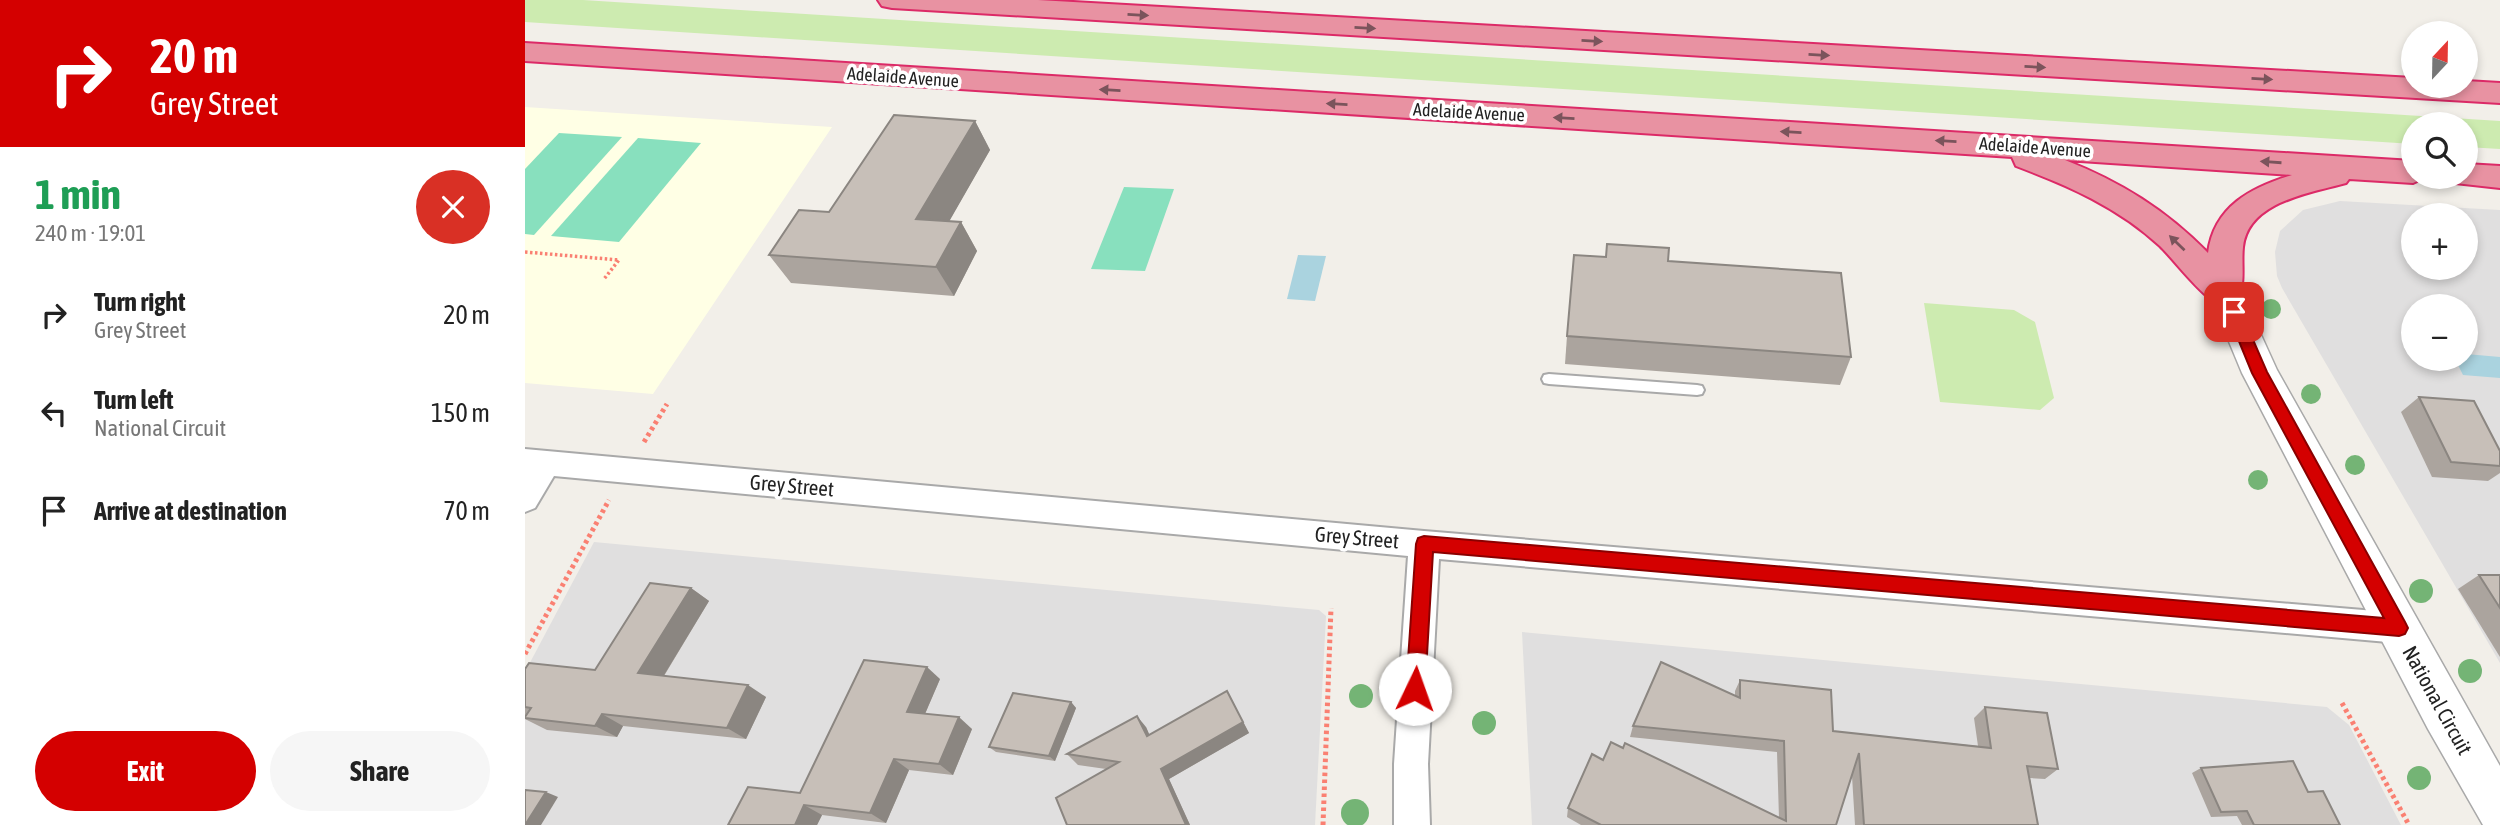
<!DOCTYPE html>
<meta charset="utf-8">
<style>
:root{--surface:#fff;--page:#f6f6f6;--text:#222;--muted:#767676;--accent:#d40000}
body{margin:0;font-family:"Asap Condensed",sans-serif;background:var(--page);color:var(--text);height:100vh;display:flex;flex-direction:column;font-size:26px;white-space:nowrap}
*{box-sizing:border-box;margin:0}
p{font-size:23px;color:var(--muted)}
.icon{flex:none;width:38px;height:38px;fill:none;stroke:currentColor;stroke-width:2;stroke-linecap:round;stroke-linejoin:round}
.map{position:relative;flex:1;overflow:hidden}
.details{display:flex;flex-direction:column;background:var(--surface);width:525px}
.details>*{flex:none}
.hud{background:#d40000;color:#fff;overflow:hidden}
.needle{width:46px;rotate:22deg}
.buttons{position:absolute;left:1876px;top:21px;display:grid;gap:14px}
.buttons a{display:grid;place-items:center;width:77px;height:77px;border-radius:50%;background:var(--surface);box-shadow:0 4px 10px #0003;font-size:35px}
.pin{position:absolute;display:grid;place-items:center;width:60px;height:60px;color:#fff;margin:-30px;border-radius:14px;box-shadow:0 4px 10px #0006}
.me{position:absolute;width:77px;margin:-38px;rotate:3deg;stroke-linejoin:round;filter:drop-shadow(0 0 5px #0008)}
.turn{display:flex;align-items:center;gap:24px;height:147px;padding:0 35px;font-size:32px}
.turn .icon{width:91px;height:91px;stroke-width:2.5}
.turn b{display:block;font-size:49px;line-height:60px}
.round{display:grid;place-items:center;flex:none;width:74px;height:74px;border-radius:37px;background:var(--page)}
.summary{display:flex;align-items:center;justify-content:space-between;height:119px;padding:0 35px}
h1{font-size:42px;font-weight:700;line-height:52px;color:#1e9e55}
.button{display:flex;gap:14px;margin-top:auto;padding:14px 35px}
.button a{flex:1;height:80px;border-radius:42px;background:var(--accent);color:#fff;font-size:28px;font-weight:700;line-height:80px;text-align:center}
.button a+a{background:var(--page);color:var(--text)}
ul{padding:0;list-style:none}
li{display:flex;align-items:center;gap:21px;height:98px;padding:0 35px}
li div{flex:1}
li b{display:block;font-size:26px}
li em{font-style:normal}
main{display:flex;flex:1;min-height:0}
.map>svg:first-child{display:block}
.residential{fill:#e0dfdf;fill-rule:evenodd}
.education{fill:#ffffe5}
.grass{fill:#cdebb0}
.pitch{fill:#88e0be}
.water{fill:#aad3df}
.lines{fill:none;stroke-linecap:round;stroke-linejoin:round}
.service-casing{stroke:#a9a9a9;stroke-width:4}
.minor-casing{stroke:#a9a9a9;stroke-width:4}
.tertiary-casing{stroke:#a9a9a9;stroke-width:3}
.motorway-casing{stroke:#dc2a67;stroke-width:4}
.path-far1{stroke:#fa8072;stroke-width:3.5;stroke-dasharray:2.5 2.5;stroke-linecap:butt}
.path{stroke:#fa8072;stroke-width:5;stroke-dasharray:3.5 3.5;stroke-linecap:butt}
.service{fill:#fff;fill-rule:evenodd}
.minor{fill:#fff;fill-rule:evenodd}
.tertiary{fill:#fff;fill-rule:evenodd}
.motorway{fill:#e892a2;fill-rule:evenodd}
.tree{fill:#74b475}
.wall{fill:#aba49e}
.shaded-wall{fill:#8b8681}
.building{fill:#c7bfb8;stroke:#8b8681;stroke-width:2}
.oneway{fill:#7b545c}
.route{fill:#d40000;stroke:#8a0000;stroke-width:2}
.labels{text-anchor:middle;dominant-baseline:central;stroke-width:7;stroke-linejoin:round;paint-order:stroke}
.far-street-label{font-size:18px;fill:#222;stroke:#fff}
.street-label{font-size:21px;fill:#222;stroke:#fff}
</style>
<main>
<section class="details">
<div class="hud">
<div class="turn"><svg class="icon" aria-label="right" viewBox="0 0 24 24"><path d="M7 20v-9h11M14 6l5 5-5 5"/></svg><div><b>20 m</b>Grey Street</div></div>
</div>
<div class="summary"><div><h1>1 min</h1><p>240 m · 19:01</p></div><a class="round" style="background:#d93025;color:#fff"><svg class="icon" aria-label="close" viewBox="0 0 24 24"><path d="M6 6l12 12M18 6L6 18"/></svg></a></div>
<ul>
<li><svg class="icon" aria-label="right" viewBox="0 0 24 24"><path d="M7 20v-9h11M14 6l5 5-5 5"/></svg><div><b>Turn right</b><p>Grey Street</p></div><em>20 m</em></li>
<li><svg class="icon" aria-label="left" viewBox="0 0 24 24"><path d="M17 20v-9H6M10 6l-5 5 5 5"/></svg><div><b>Turn left</b><p>National Circuit</p></div><em>150 m</em></li>
<li><svg class="icon" aria-label="arrive" viewBox="0 0 24 24"><path d="M6 21V4h12l-3 4 3 4H6"/></svg><div><b>Arrive at destination</b></div><em>70 m</em></li>
</ul>
<div class="button"><a>Exit</a><a>Share</a></div>
</section>
<div class="map">
<svg width="1975" height="825" viewBox="0 0 1975 825">
<rect width="100%" height="100%" fill="#f2efe9"/>
<g class="residential">
<path d="M1815,201L1975,210V663L1757,288L1752,276L1750,252L1755,231L1778,210ZM1888,215H1941V268H1888ZM1888,306H1941V359H1888Z"/>
<path d="M69,542L794,610L801,616L790,825H0V672Z"/>
<path d="M997,632L1802,707L1824,725L1876,825H1007Z"/>
</g>
<path class="education" d="M0,107L307,127L128,394L0,383Z"/>
<g class="grass">
<path d="M0,0H58L1975,121V149L1941,147V124H1888V144L0,22Z"/>
<path d="M1399,303L1489,310L1510,322L1529,398L1515,410L1415,402Z"/>
</g>
<g class="pitch">
<path d="M34,133L97,137L9,235L0,234V169Z"/>
<path d="M113,138L176,143L94,242L26,236Z"/>
<path d="M599,187L649,189L620,271L566,269Z"/>
</g>
<g class="water">
<path d="M773,255L801,256L790,301L762,299Z"/>
<path d="M1941,354L1975,357V378L1938,375L1930,359H1941Z"/>
</g>
<g class="lines">
<g class="service-casing">
<path id="service" d="M1024,374L1172,385L1177,386L1179,390L1177,394L1172,395L1024,384L1019,383L1017,379L1019,375Z"/>
</g>
<g class="minor-casing">
<path id="minor" d="M0,449L899,531L1874,613L1885,617L1890,628L1885,639L1874,643L914,559L903,764L905,825H869V764L883,556L29,476L10,508L0,512Z"/>
</g>
<g class="tertiary-casing">
<path id="tertiary" d="M1700,278L1712,282L1752,370L1975,766V825H1958L1903,729L1717,373L1683,291L1688,282Z"/>
</g>
<g class="motorway-casing">
<g id="motorway">
<path d="M353,0H513L1888,78V86H1941V81L1975,83V103L367,8L357,6Z"/>
<path d="M0,43L1888,161V177H1901L1888,183L1824,179L1821,183C1786,193 1723,201 1718,247C1716,265 1721,284 1712,300C1704,303 1695,305 1687,300C1671,289 1650,261 1635,246C1593,207 1544,186 1491,166L1487,157L0,61ZM1540,160L1767,175C1727,187 1689,206 1683,253C1641,210 1596,182 1540,160Z"/>
<path d="M1941,164L1975,166V188L1930,183L1926,177H1941Z"/>
</g>
</g>
<path class="path-far1" d="M0,252L94,260L79,279"/>
<g class="path">
<path d="M119,442L142,404"/>
<path d="M0,654L84,500"/>
<path d="M1817,703L1884,825"/>
<path d="M798,825L806,608"/>
</g>
<use href="#service" class="service"/>
<use href="#minor" class="minor"/>
<use href="#tertiary" class="tertiary"/>
<use href="#motorway" class="motorway"/>
</g>
<g class="tree">
<circle cx="1746" cy="309" r="10"/>
<circle cx="1786" cy="394" r="10"/>
<circle cx="1830" cy="465" r="10"/>
<circle cx="1733" cy="480" r="10"/>
<circle cx="1896" cy="591" r="12"/>
<circle cx="1945" cy="671" r="12"/>
<circle cx="836" cy="696" r="12"/>
<circle cx="959" cy="723" r="12"/>
<circle cx="1894" cy="778" r="12"/>
<circle cx="830" cy="813" r="14"/>
</g>
<g class="wall">
<path d="M450,121L465,150L424,221L436,222L452,251L429,296L266,283L244,255L304,212Z"/>
<path d="M1143,261L1326,357L1315,385L1040,364L1042,336Z"/>
<path d="M1894,397L1975,451V473L1963,481L1907,477L1876,412Z"/>
<path d="M1954,575H1975V657L1933,589Z"/>
<path d="M166,588L184,601L139,676L241,697L221,739L98,726L92,737L22,730L0,719L1,715H0V669L70,670Z"/>
<path d="M415,679L400,714L447,729L428,775L384,770L361,823L297,815L292,825H203L275,793Z"/>
<path d="M1215,680L1308,731L1453,746L1449,718L1460,707L1533,769L1520,779L1505,778L1513,825H1330L1327,776L1311,825H1056L1042,817L1043,808L1078,760L1098,748L1254,818L1252,752L1105,737L1108,726L1210,695V691Z"/>
<path d="M702,691L724,733L644,779L665,825H542L581,769L553,765L542,754L621,727L624,735Z"/>
<path d="M546,702L551,708L530,761L471,752L464,747Z"/>
<path d="M1676,768L1783,792L1815,825H1717L1712,816L1686,817L1667,773Z"/>
</g>
<g class="shaded-wall">
<path d="M450,121L465,150L409,248L391,219Z"/>
<path d="M436,222L452,251L429,296L411,267Z"/>
<path d="M166,588L184,601L133,685L113,673Z"/>
<path d="M402,667L415,679L396,723L382,712Z"/>
<path d="M223,685L241,697L221,739L202,728Z"/>
<path d="M702,691L724,733L644,779L665,825H661L636,769Z"/>
<path d="M546,702L551,708L530,761L524,756Z"/>
<path d="M77,714L98,726L92,737L70,726Z"/>
<path d="M612,716L621,727L630,747L622,736Z"/>
<path d="M434,717L447,729L428,775L414,764Z"/>
<path d="M369,759L384,770L361,823L345,813Z"/>
<path d="M21,792L33,797L16,825H0Z"/>
<path d="M279,805L297,815L292,825H270Z"/>
</g>
<g class="building">
<path d="M369,115L450,121L391,219L436,222L411,267L244,255L274,210L304,212Z"/>
<path d="M1082,244L1144,248L1143,261L1316,273L1326,357L1042,336L1049,255L1081,257Z"/>
<path d="M1894,397L1949,401L1975,451V466L1926,462Z"/>
<path d="M1954,575H1975V608Z"/>
<path d="M125,583L166,588L113,673L223,685L202,728L77,714L70,726L0,718V717L6,708L0,707V669L4,663L70,670Z"/>
<path d="M339,660L402,667L382,712L434,717L414,764L369,759L345,813L279,805L270,825H203L223,787L275,793Z"/>
<path d="M1136,662L1215,698V680L1306,690L1308,731L1466,748L1460,707L1522,713L1533,769L1502,766L1513,825H1339L1334,753L1311,825H1076L1043,808L1067,754L1078,760L1086,742L1098,748L1100,743L1261,821L1259,741L1108,726Z"/>
<path d="M702,691L718,722L636,769L661,825H542L531,798L594,762L542,754L612,716L622,736Z"/>
<path d="M488,693L546,702L524,756L464,747Z"/>
<path d="M1768,761L1783,792L1798,791L1815,825H1729L1722,811L1696,812L1676,768Z"/>
<path d="M0,790L21,792L0,825Z"/>
</g>
<defs><path id="oneway-solid" d="M-6-.8H1V-3.2L6.5 0L1 3.2V.8H-6Z" transform="scale(1.75)"/></defs>
<g class="oneway">
<use href="#oneway-solid" transform="translate(613 15) rotate(3)"/>
<use href="#oneway-solid" transform="translate(840 28) rotate(3)"/>
<use href="#oneway-solid" transform="translate(1067 41) rotate(3)"/>
<use href="#oneway-solid" transform="translate(1294 55) rotate(3)"/>
<use href="#oneway-solid" transform="translate(1510 67) rotate(3)"/>
<use href="#oneway-solid" transform="translate(1737 79) rotate(3)"/>
<use href="#oneway-solid" transform="translate(585 90) rotate(-177)"/>
<use href="#oneway-solid" transform="translate(812 104) rotate(-177)"/>
<use href="#oneway-solid" transform="translate(1039 118) rotate(-177)"/>
<use href="#oneway-solid" transform="translate(1266 132) rotate(-177)"/>
<use href="#oneway-solid" transform="translate(1421 141) rotate(-177)"/>
<use href="#oneway-solid" transform="translate(1746 162) rotate(-176)"/>
<use href="#oneway-solid" transform="translate(1652 243) rotate(-136)"/>
</g>
<path class="route" d="M1709,306L1716,312L1742,372L1880,622L1883,628L1880,634L1874,636L908,552L900,689L897,696L890,698L884,696L881,689L891,544L893,538L899,536L1859,618L1727,373L1702,312Z"/>
<g class="labels">
<g class="far-street-label">
<text transform="translate(378 77) rotate(4)">Adelaide Avenue</text>
<text transform="translate(944 112) rotate(3)">Adelaide Avenue</text>
<text transform="translate(1510 147) rotate(4)">Adelaide Avenue</text>
</g>
<g class="street-label">
<text transform="translate(267 485) rotate(5)">Grey Street</text>
<text transform="translate(832 537) rotate(5)">Grey Street</text>
<text transform="translate(1913 700) rotate(61)">National Circuit</text>
</g>
</g>
</svg>
<div class="buttons">
<a><svg class="needle" viewBox="-14 -14 28 28"><path d="M0-13l5 13h-10z" fill="#e53935"/><path d="M0 13l5-13h-10z" fill="#767676"/></svg></a>
<a><svg class="icon" aria-label="search" viewBox="0 0 24 24"><circle cx="10" cy="10" r="6"/><path d="M15 15l6 6"/></svg></a>
<a>+</a>
<a>−</a>
</div>
<div class="pin" style="left:1709px;top:312px;background:#d93025"><svg class="icon" aria-label="arrive" viewBox="0 0 24 24"><path d="M6 21V4h12l-3 4 3 4H6"/></svg></div>
<svg class="me" style="left:890px;top:689px" viewBox="-20 -20 40 40"><circle r="19" fill="#fff"/><path d="M0-13L10 11 0 6-10 11z" fill="#d40000"/></svg>
</div>
</main>
